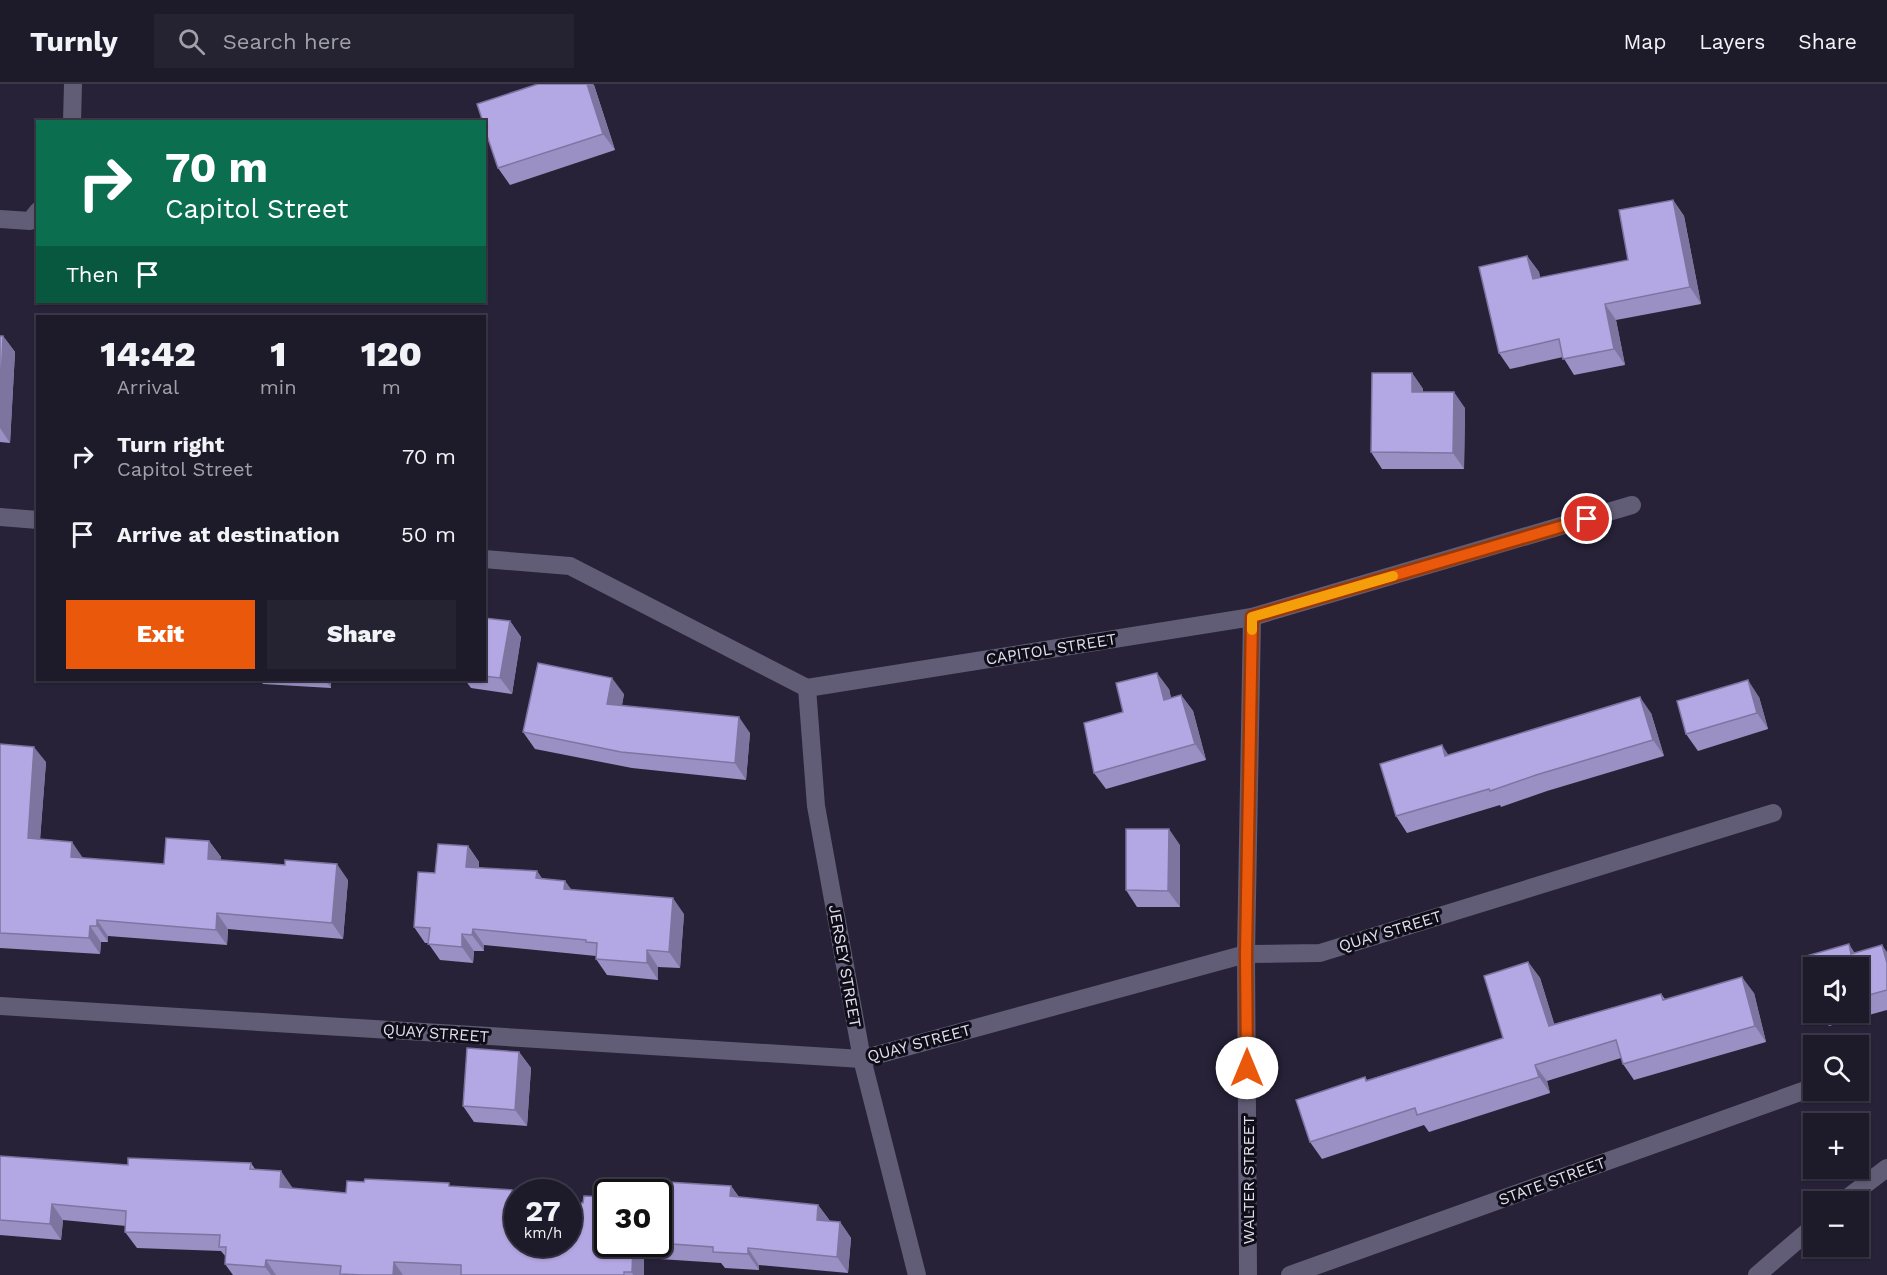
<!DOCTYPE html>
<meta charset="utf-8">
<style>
:root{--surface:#1d1a2a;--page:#252332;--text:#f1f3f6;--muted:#a0a1a8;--line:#3b3847;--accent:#ea580c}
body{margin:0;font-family:"Work Sans",sans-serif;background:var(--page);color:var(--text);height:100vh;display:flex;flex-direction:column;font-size:22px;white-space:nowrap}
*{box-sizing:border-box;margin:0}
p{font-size:20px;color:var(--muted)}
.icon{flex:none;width:33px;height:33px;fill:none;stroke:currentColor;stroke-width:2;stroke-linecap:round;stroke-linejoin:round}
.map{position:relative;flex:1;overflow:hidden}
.drawer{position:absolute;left:36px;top:231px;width:450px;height:366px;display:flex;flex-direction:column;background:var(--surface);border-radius:0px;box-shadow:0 2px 4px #0004,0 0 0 2px var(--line)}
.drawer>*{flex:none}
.banner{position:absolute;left:36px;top:36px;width:450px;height:183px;border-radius:0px;box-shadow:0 2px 4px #0004,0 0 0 2px var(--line);background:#0b6e4f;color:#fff;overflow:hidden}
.controls{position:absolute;left:1803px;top:873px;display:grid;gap:12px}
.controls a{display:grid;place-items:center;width:66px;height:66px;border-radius:0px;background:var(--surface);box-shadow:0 2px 4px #0004,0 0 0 2px var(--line);font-size:30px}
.speed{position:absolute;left:504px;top:1095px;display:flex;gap:12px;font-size:30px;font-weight:700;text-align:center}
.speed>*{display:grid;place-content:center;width:78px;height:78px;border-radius:50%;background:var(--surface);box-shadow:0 2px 4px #0004,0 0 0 2px var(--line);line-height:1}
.speed small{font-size:15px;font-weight:400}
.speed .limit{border:3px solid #111;border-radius:9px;background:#fff;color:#111}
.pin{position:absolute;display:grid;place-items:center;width:51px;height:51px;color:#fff;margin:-26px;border:3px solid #fff;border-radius:50%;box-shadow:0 2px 6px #0007}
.me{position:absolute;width:66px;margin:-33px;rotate:0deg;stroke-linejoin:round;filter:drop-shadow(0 0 4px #0008)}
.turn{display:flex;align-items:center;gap:21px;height:126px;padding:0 30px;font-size:27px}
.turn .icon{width:78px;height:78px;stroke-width:2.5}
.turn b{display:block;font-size:42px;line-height:51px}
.then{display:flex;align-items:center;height:57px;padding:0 30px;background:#0003;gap:12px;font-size:22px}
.eta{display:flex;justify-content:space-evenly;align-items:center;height:102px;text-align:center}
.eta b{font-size:36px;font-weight:800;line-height:42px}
.button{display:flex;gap:12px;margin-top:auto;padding:12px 30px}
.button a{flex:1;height:69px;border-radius:0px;background:var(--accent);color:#fff;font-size:24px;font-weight:800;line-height:69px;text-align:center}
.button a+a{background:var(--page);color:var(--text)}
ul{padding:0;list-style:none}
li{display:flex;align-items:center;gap:18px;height:78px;padding:0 30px}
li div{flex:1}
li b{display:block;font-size:22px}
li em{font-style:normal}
header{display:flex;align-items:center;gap:36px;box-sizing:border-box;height:84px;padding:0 30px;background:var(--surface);border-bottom:2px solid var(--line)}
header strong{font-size:28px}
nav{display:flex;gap:33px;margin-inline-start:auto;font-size:21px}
.search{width:420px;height:54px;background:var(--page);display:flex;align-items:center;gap:15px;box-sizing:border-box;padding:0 21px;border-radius:0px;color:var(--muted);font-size:22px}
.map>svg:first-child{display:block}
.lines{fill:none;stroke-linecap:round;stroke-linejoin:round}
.minor{stroke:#625d76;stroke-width:18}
.wall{fill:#9a90c4}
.shaded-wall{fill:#7d75a0}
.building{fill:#b3a7e4;stroke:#7d75a0;stroke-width:1.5}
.route-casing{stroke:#983908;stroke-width:15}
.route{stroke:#ea580c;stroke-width:10}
.slow{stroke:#f59e0b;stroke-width:10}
.labels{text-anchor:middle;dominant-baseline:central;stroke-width:6;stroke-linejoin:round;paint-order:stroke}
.street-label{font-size:16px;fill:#e1dfee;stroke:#0f0d17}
</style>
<header>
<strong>Turnly</strong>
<div class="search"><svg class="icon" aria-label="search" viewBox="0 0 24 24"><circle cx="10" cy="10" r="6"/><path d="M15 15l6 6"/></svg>Search here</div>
<nav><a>Map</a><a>Layers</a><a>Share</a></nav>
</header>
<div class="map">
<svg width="1887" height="1191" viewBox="0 0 1887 1191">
<rect width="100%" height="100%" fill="#272238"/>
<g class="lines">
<g class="minor">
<path d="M72,38L73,0"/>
<path d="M0,135L30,137L38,127"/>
<path d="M0,433L38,436"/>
<path d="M484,475L570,482L807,604L1252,533L1632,421"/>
<path d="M807,604L816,722L862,975L917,1191"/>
<path d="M0,922L862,975L1246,870L1320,869L1773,729"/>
<path d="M1842,1118L1887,1084"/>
<path d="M1248,1191L1246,870L1252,533"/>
<path d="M1290,1191L1814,1003"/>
<path d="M1757,1191L1814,1142"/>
</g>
</g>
<g class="wall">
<path d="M594,1L615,66L510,101L498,84Z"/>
<path d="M1673,116L1684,132L1701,220L1616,236L1625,281L1574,291L1563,273L1510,285L1499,269L1527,172L1539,188L1540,194L1628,176Z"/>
<path d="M0,252H3L15,268L10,359L0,358Z"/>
<path d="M1412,289L1423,305V308L1465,324L1464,385H1382L1371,368Z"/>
<path d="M484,534L510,537L521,553L512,610L471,604L465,596H484Z"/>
<path d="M260,596H331V604L263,600Z"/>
<path d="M1169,605L1171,614L1181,611L1193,627L1206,676L1106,705L1094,689L1123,628Z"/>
<path d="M624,610L622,621L750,649L746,696L632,684L535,665L523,648Z"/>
<path d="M1759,613L1768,645L1698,667L1686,650Z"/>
<path d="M1651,629L1664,672L1547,707L1501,723L1500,721L1407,749L1396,732L1448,671Z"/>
<path d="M0,660L46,678L40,755L83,774L164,780L209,757L221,773L220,776L348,796L343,855L228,845L227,861L108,852V858H101L100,870L0,864Z"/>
<path d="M1180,761V823H1137L1126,806Z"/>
<path d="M468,762L479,778V784L537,787L542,795L565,797L571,806L684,830L680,884L658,883V896L607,891L596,875V872L484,861V867H474L473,879L440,876L428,859H425L414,843L435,789Z"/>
<path d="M1887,868V926L1829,942L1819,928H1858V884L1855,869Z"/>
<path d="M1528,878L1540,894L1554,940L1661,910L1665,915L1754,909L1766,958L1634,996L1623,980L1621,974L1547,997L1550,1009L1429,1048L1424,1041L1322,1075L1310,1058L1365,993L1367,996L1503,954Z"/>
<path d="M519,968L531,984L527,1042L474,1038L463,1022Z"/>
<path d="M0,1072L128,1081L251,1079L255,1085L292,1103V1104L346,1109L451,1102L512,1106L518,1114V1160H658L666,1115L731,1102L739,1113L818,1121L830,1137L840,1138L851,1154L848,1189L759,1181V1186L725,1184L721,1179L644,1174V1191H233L225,1180L226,1173L221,1167L137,1164L125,1148L126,1142L63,1136L61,1156L0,1151Z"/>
</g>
<g class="shaded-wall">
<path d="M587,0H593L594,1L615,66L603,50Z"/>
<path d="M1673,116L1684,132L1701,220L1690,203Z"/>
<path d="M1527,172L1539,188L1544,212L1533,195Z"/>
<path d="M1605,220L1616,236L1625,281L1614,265Z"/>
<path d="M3,252L15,268L10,359L0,344V317Z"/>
<path d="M1412,289L1423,305V324L1412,308Z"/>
<path d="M1454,308L1465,324L1464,385L1453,369Z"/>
<path d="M510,537L521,553L512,610L500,594Z"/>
<path d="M1157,589L1169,605L1175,632L1164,616Z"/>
<path d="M612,594L624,610L619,636L607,620Z"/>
<path d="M325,596H331V604Z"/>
<path d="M1748,596L1759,613L1768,645L1757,629Z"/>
<path d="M1181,611L1193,627L1206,676L1195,660Z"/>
<path d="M1640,613L1651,629L1664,672L1653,656Z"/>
<path d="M739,633L750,649L746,696L735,679Z"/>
<path d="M1442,661L1453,678L1445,672Z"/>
<path d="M34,663L46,678L39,770L28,754Z"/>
<path d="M1169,745L1180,761V823L1168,807Z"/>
<path d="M209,757L221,773L219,791L208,775Z"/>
<path d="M72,758L83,774L71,773Z"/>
<path d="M468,762L479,778L478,799L466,783Z"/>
<path d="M337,780L348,796L343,855L332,839Z"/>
<path d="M537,787L548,803L536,794Z"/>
<path d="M565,797L577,813L564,805Z"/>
<path d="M673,814L684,830L680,884L669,868Z"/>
<path d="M217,829L228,845L227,861L216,846Z"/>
<path d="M97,836L108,852V858L97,842Z"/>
<path d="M90,842L101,858L100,870L89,854Z"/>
<path d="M473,845L484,861V867L472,851Z"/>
<path d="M462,850L474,867L473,879L462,863Z"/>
<path d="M1849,860L1860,877L1851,870Z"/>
<path d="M1882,861L1887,868V879Z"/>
<path d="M647,866L658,883V896L647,879Z"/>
<path d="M1528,878L1540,894L1560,958L1549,942Z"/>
<path d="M1742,893L1754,909L1766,958L1755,942Z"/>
<path d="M519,968L531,984L527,1042L515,1026Z"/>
<path d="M1535,981L1547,997L1550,1009L1539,993Z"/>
<path d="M281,1087L292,1103L291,1120L280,1103Z"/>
<path d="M731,1102L742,1118L730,1112Z"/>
<path d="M512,1106L518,1114V1124L511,1115Z"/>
<path d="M52,1120L63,1136L61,1156L50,1140Z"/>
<path d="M818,1121L830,1137L817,1136Z"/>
<path d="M840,1138L851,1154L848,1189L837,1173Z"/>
<path d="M633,1160H634L644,1174V1191H633L632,1188Z"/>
<path d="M748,1164L759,1181V1186L748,1170Z"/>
<path d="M266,1176L276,1191H271L265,1183Z"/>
<path d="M394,1178L403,1191H393Z"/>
</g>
<g class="building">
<path d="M538,0H587L603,50L498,84L484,43V38H483L477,20Z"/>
<path d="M1673,116L1690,203L1605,220L1614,265L1563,275L1559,255L1499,269L1479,183L1527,172L1533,195L1628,176L1619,126Z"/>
<path d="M0,252H3L0,317Z"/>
<path d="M1372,289H1412V308H1454L1453,369L1371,368Z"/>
<path d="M484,534L510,537L500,594L484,592Z"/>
<path d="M538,579L612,594L607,620L739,633L735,679L621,668L523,648Z"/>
<path d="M1157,589L1164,616L1181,611L1195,660L1094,689L1084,639L1123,628L1116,599Z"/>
<path d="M1748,596L1757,629L1686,650L1677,617Z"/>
<path d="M1640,613L1653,656L1536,691L1490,707L1489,705L1396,732L1380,680L1442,661L1445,672Z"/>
<path d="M0,660L34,663L28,754L72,758L71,773L164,780L166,754L209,757L208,775L285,781V776L337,780L332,839L217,829L216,846L97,836V842H90L89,854L0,849Z"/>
<path d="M1126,745H1169L1168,807L1126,806Z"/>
<path d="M438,760L468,762L466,783L537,787L536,794L565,797L564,805L673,814L669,868L647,866V879L596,875L597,859L586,858V856L473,845L472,851L462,850V863L428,860L430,844L414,843L418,788L435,789Z"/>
<path d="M1849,860L1851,870L1882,861L1887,879V906L1858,914V884H1814V912L1803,873Z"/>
<path d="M1528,878L1549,942L1661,910L1663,916L1742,893L1755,942L1623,980L1616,956L1535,981L1539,993L1417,1031L1415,1024L1310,1058L1296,1016L1365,993L1366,997L1503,954L1484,892Z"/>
<path d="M467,964L519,968L515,1026L463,1022Z"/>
<path d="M0,1072L128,1081V1074L251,1079L250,1085L281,1087L280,1103L346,1109L347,1097L364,1098L365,1095L449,1099V1102L512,1106L511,1115L518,1116V1160H568V1118L583,1119L584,1112L608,1113V1160H633L632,1188H624V1191H461V1181L394,1178L393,1191H363L340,1190L341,1182L266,1176L265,1183L225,1180L226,1163H219L220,1151L125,1148L126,1127L52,1120L50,1140L0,1136Z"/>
<path d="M667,1098L731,1102L730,1112L818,1121L817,1136L840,1138L837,1173L748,1164V1170L713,1168V1163L658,1159V1115H666Z"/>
</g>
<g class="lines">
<g class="route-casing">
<path id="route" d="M1247,984L1246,870L1252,533L1587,435"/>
</g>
<use href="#route" class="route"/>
<path class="slow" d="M1252,546V533L1393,492"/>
</g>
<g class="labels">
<g class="street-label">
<text transform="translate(1051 565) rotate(-9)">CAPITOL STREET</text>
<text transform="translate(1390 847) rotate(-17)">QUAY STREET</text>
<text transform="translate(845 882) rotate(80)">JERSEY STREET</text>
<text transform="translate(436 949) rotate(4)">QUAY STREET</text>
<text transform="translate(919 959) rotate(-15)">QUAY STREET</text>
<text transform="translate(1248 1096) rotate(-90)">WALTER STREET</text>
<text transform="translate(1552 1097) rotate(-20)">STATE STREET</text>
</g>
</g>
</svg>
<div class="controls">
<a><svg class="icon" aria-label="sound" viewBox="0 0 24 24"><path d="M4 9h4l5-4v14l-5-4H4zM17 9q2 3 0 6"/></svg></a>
<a><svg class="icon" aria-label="search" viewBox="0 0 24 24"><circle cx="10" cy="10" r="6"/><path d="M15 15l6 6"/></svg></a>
<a>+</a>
<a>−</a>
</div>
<div class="speed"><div>27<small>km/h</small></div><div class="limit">30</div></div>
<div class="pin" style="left:1587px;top:435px;background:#d93025"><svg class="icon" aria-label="arrive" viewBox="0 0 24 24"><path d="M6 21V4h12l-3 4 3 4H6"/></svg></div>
<svg class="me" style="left:1247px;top:984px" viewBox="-20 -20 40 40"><circle r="19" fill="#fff"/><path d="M0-13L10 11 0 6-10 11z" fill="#ea580c"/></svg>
<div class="banner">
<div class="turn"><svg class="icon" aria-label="right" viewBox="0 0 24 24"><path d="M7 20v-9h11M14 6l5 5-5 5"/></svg><div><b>70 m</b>Capitol Street</div></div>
<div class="then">Then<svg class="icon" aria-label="arrive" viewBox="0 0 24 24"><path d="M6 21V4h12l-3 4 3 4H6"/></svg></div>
</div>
<section class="drawer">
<div class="eta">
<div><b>14:42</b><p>Arrival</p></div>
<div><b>1</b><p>min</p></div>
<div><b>120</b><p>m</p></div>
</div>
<ul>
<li><svg class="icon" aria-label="right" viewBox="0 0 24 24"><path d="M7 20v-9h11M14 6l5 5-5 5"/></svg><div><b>Turn right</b><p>Capitol Street</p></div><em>70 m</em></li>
<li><svg class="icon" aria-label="arrive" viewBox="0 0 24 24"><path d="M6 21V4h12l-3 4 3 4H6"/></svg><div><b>Arrive at destination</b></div><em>50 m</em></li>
</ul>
<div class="button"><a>Exit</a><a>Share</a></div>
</section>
</div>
